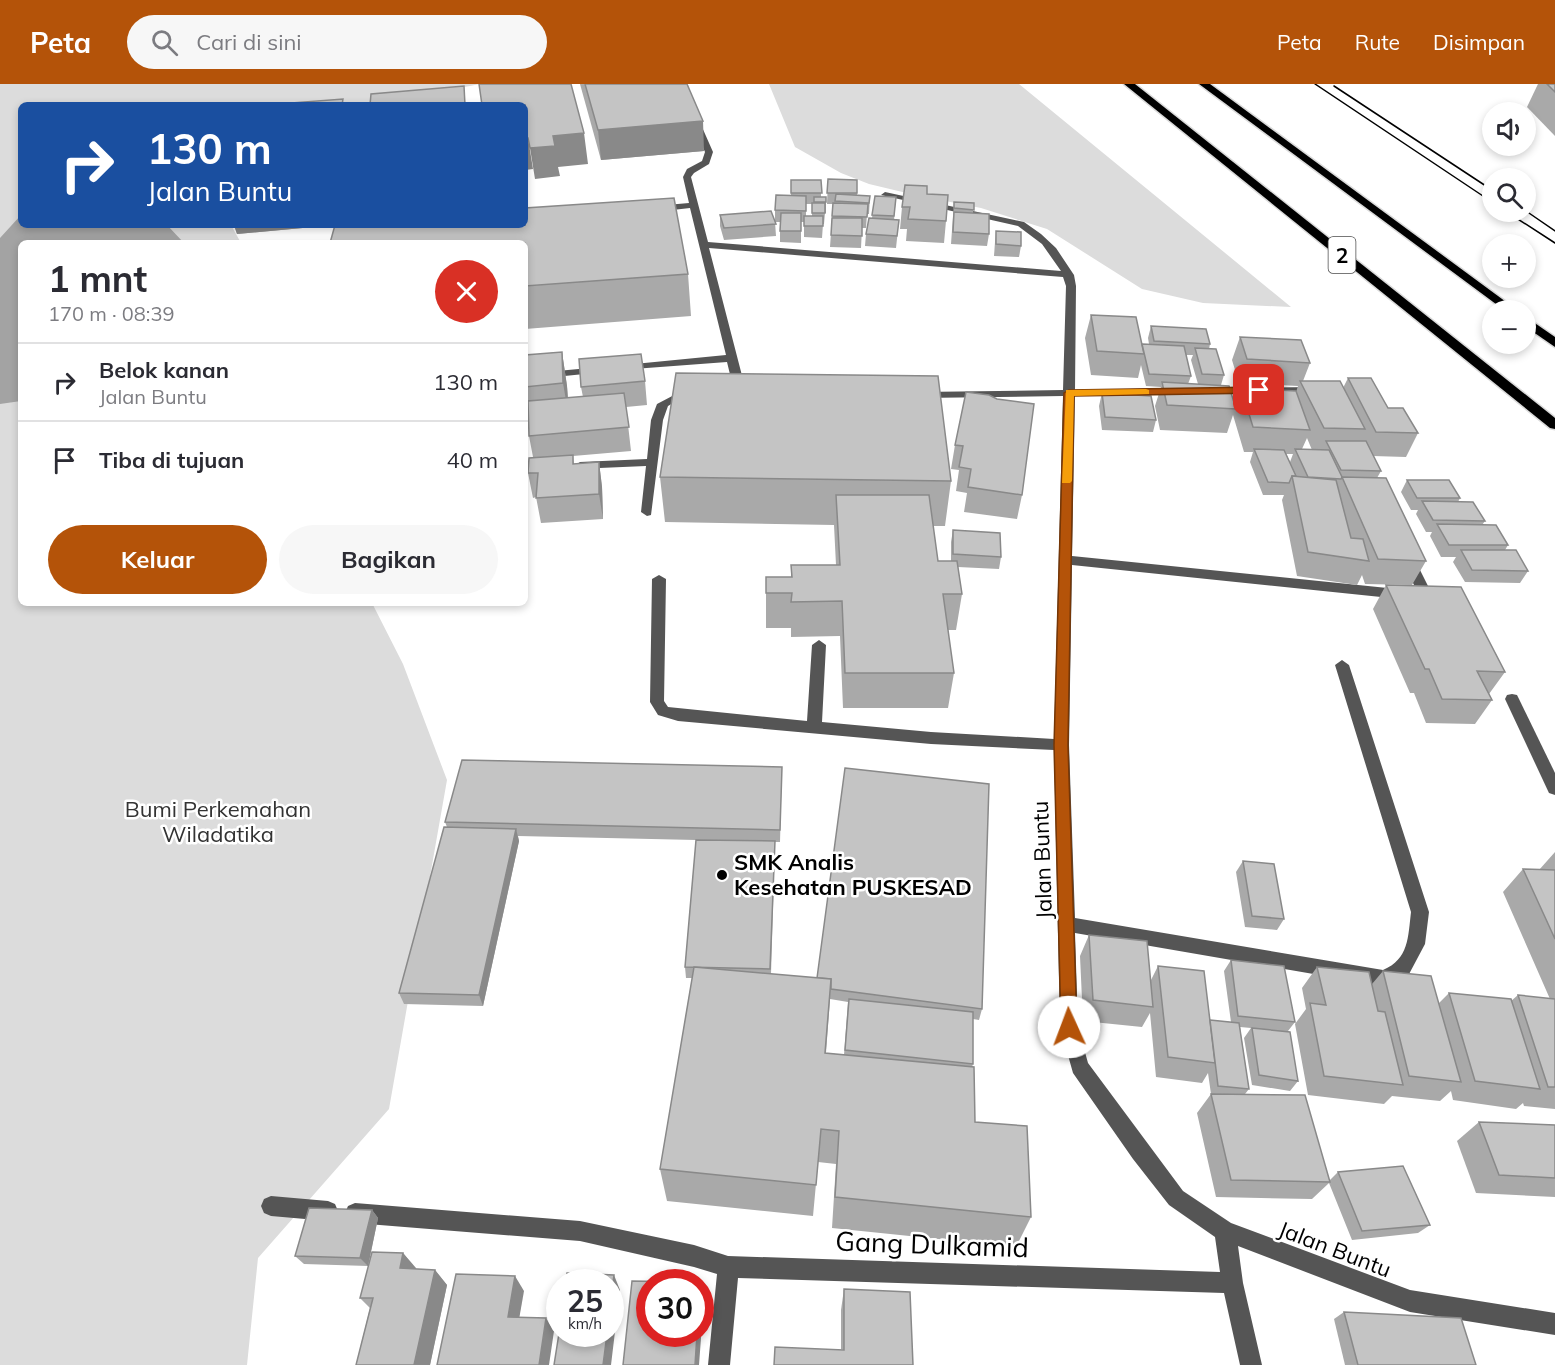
<!DOCTYPE html>
<html lang="id">
<meta charset="utf-8">
<style>
:root{--surface:#fff;--page:#f7f7f7;--text:#2b2b33;--muted:#7c7c81;--line:#e1e1e2;--accent:#b45309}
body{margin:0;font-family:Mulish,sans-serif;background:var(--page);color:var(--text);height:100vh;display:flex;flex-direction:column;font-size:22px;white-space:nowrap}
*{box-sizing:border-box;margin:0}
p{font-size:20px;color:var(--muted)}
.icon{flex:none;width:33px;height:33px;fill:none;stroke:currentColor;stroke-width:2;stroke-linecap:round;stroke-linejoin:round}
.map{position:relative;flex:1;overflow:hidden}
.drawer{position:absolute;left:18px;top:156px;width:510px;height:366px;display:flex;flex-direction:column;background:var(--surface);border-radius:9px;box-shadow:0 3px 9px #0003}
.drawer>*{flex:none}
.guide{position:absolute;left:18px;top:18px;width:510px;height:126px;border-radius:9px;box-shadow:0 3px 9px #0003;background:#1a4fa0;color:#fff;overflow:hidden}
.fabs{position:absolute;left:1482px;top:18px;display:grid;gap:12px}
.fabs a{display:grid;place-items:center;width:54px;height:54px;border-radius:50%;background:var(--surface);box-shadow:0 3px 9px #0003;font-size:30px}
.speed{position:absolute;left:546px;top:1185px;display:flex;gap:12px;font-size:30px;font-weight:700;text-align:center}
.speed>*{display:grid;place-content:center;width:78px;height:78px;border-radius:50%;background:var(--surface);box-shadow:0 3px 9px #0003;line-height:1}
.speed small{font-size:15px;font-weight:400}
.speed .limit{border:9px solid #d22;background:#fff;color:#111}
.pin{position:absolute;display:grid;place-items:center;width:51px;height:51px;color:#fff;margin:-26px;border-radius:12px;box-shadow:0 3px 9px #0006}
.me{position:absolute;width:66px;margin:-33px;rotate:358deg;stroke-linejoin:round;filter:drop-shadow(0 0 4px #0008)}
.turn{display:flex;align-items:center;gap:21px;height:126px;padding:0 30px;font-size:27px}
.turn .icon{width:78px;height:78px;stroke-width:2.5}
.turn b{display:block;font-size:42px;line-height:51px}
.round{display:grid;place-items:center;flex:none;width:63px;height:63px;border-radius:32px;background:var(--page)}
.summary{display:flex;align-items:center;justify-content:space-between;height:102px;padding:0 30px}
h1{font-size:36px;font-weight:700;line-height:45px}
.action{display:flex;gap:12px;margin-top:auto;padding:12px 30px}
.action a{flex:1;height:69px;border-radius:36px;background:var(--accent);color:#fff;font-size:24px;font-weight:700;line-height:69px;text-align:center}
.action a+a{background:var(--page);color:var(--text)}
ul{padding:0;list-style:none}
li{display:flex;align-items:center;gap:18px;height:78px;padding:0 30px;border-top:2px solid var(--line)}
li div{flex:1}
li b{display:block;font-size:22px}
li em{font-style:normal}
header{display:flex;align-items:center;gap:36px;box-sizing:border-box;height:84px;padding:0 30px;background:var(--accent);color:#fff}
header strong{font-size:28px}
nav{display:flex;gap:33px;margin-inline-start:auto;font-size:21px}
.search{width:420px;height:54px;background:var(--page);display:flex;align-items:center;gap:15px;box-sizing:border-box;padding:0 21px;border-radius:33px;color:var(--muted);font-size:22px}
.map>svg:first-child{display:block}
.green{fill:#dcdcdc}
.water{fill:#a3a3a3}
.lines{fill:none;stroke-linecap:round;stroke-linejoin:round}
.highway-casing{stroke:#dbdbdb;stroke-width:3}
.minor{fill:#555;fill-rule:evenodd}
.highway{fill:#000;fill-rule:evenodd}
.tram{stroke:#000;stroke-width:1.5}
.wall{fill:#a9a9a9;fill-rule:evenodd}
.shaded-wall{fill:#898989}
.building{fill:#c4c4c4;stroke:#898989;stroke-width:1.5}
.route{fill:#b45309;stroke:#753606;stroke-width:1.5}
.slow{fill:#f59e0b}
.poi-dot{fill:#000;stroke:#fff;stroke-width:2}
.labels{text-anchor:middle;dominant-baseline:central;stroke-width:5;stroke-linejoin:round;paint-order:stroke}
.shield{fill:#fff;stroke:#4c4c4c;stroke-width:1.5}
.shield-label{font-size:21px;font-weight:bold;fill:#000}
.park-label{font-size:22px;fill:#333;stroke:#fff}
.street-label{font-size:22px;fill:#000;stroke:#fff}
.poi-label{font-size:22px;font-weight:bold;fill:#000;stroke:#fff;text-anchor:start}
.near-street-label{font-size:27px;fill:#000;stroke:#fff}
</style>
<header>
<strong>Peta</strong>
<div class="search"><svg class="icon" aria-label="search" viewBox="0 0 24 24"><circle cx="10" cy="10" r="6"/><path d="M15 15l6 6"/></svg>Cari di sini</div>
<nav><a>Peta</a><a>Rute</a><a>Disimpan</a></nav>
</header>
<div class="map">
<svg width="1555" height="1281" viewBox="0 0 1555 1281">
<rect width="100%" height="100%" fill="#fff"/>
<g class="green">
<path d="M0,0H480L373,21H21V141H231L241,159H21V519H372L403,580L447,696L389,1025L258,1174L247,1281H0Z"/>
<path d="M769,0H1019L1291,223L1203,219L1142,205L1047,145L981,124L915,111L869,100L841,89L795,63Z"/>
</g>
<path class="water" d="M21,131V141H167L184,159H21V317L0,320V154Z"/>
<g class="lines">
<g class="highway-casing">
<g id="highway">
<path d="M1124,0H1135L1555,334V345L1550,344Z"/>
<path d="M1199,0H1210L1517,226H1504Z"/>
<path d="M1526,233L1555,253V263L1526,243Z"/>
</g>
</g>
<g class="minor">
<path d="M675,0H683L713,68L709,80L694,89L691,93L708,158L1061,187L1042,160L1018,142L881,111L885,108L1024,138L1041,150L1056,164L1074,191L1076,202L1075,306L1184,305L1186,307L1180,310L1075,312L1072,472L1407,506L1414,501L1402,477L1404,474H1414L1428,502L1415,514L1410,516L1072,481L1069,661L1075,834L1383,886C1409,875 1408,853 1411,828L1335,581L1342,576L1349,581L1429,828L1425,860L1408,892L1383,902L1075,849L1078,943L1088,979L1183,1107L1231,1139L1410,1206L1555,1229V1251L1410,1228L1238,1162L1243,1199L1262,1281H1240L1224,1209L738,1194L730,1281H708L717,1190L694,1183L580,1157L355,1139L348,1136L345,1129L348,1122L355,1119L580,1137L694,1161L728,1172L1220,1188L1215,1153L1169,1121L1133,1075L1073,989L1060,943L1054,666L931,660L678,637L658,631L650,618L652,495L659,491L666,495L664,617L668,623L807,637L812,561L819,556L826,561L822,638L931,648L1054,655L1063,312L920,314L914,311L920,308L1063,306L1066,202L1063,193L709,164L746,307L744,309H736L734,307L727,278L620,286V282L624,281L726,271L690,124L655,128L650,125L655,122L689,119L683,93L687,85L702,77L705,68Z"/>
<path d="M600,283L604,284V288L525,296V290Z"/>
<path d="M1315,303L1321,306L1319,308L1210,310L1204,307L1210,304Z"/>
<path d="M678,309H692L698,312L692,315H680L668,322L663,336L651,431L647,432L641,428L646,382L576,385L574,382L580,378L647,375L651,336L657,320Z"/>
<path d="M1512,610L1517,611L1519,615L1555,689V711L1549,709L1505,615L1507,611Z"/>
<path d="M271,1112L328,1117L335,1120L338,1127L335,1134L328,1137L271,1132L264,1129L261,1122L264,1115Z"/>
</g>
<use href="#highway" class="highway"/>
<g class="tram">
<path d="M1315,0L1492,118"/>
<path d="M1334,2L1492,106"/>
<path d="M1526,127L1555,147"/>
<path d="M1507,128L1555,159"/>
</g>
</g>
<g class="wall">
<path d="M580,0H687L704,67L601,76Z"/>
<path d="M1538,0H1555V52L1527,23Z"/>
<path d="M828,95L857,96V112H870L869,130H867L866,144H862L861,164L830,163L833,120H827Z"/>
<path d="M791,96H821V113H826V129H825L824,140H823L822,154L804,153V138H801V159L780,158V138H775L776,152L724,156L720,142V131L775,136V126L791,112ZM806,120H812V132H806Z"/>
<path d="M927,110L946,137L944,159L906,157L907,145H900L902,123Z"/>
<path d="M875,112L896,113L894,136H899L896,164L865,162L866,150L872,134Z"/>
<path d="M954,118L974,119L973,129L989,150L987,162L951,160Z"/>
<path d="M234,141H525L688,190L691,232L525,245V159L335,141L237,150Z"/>
<path d="M996,147L1021,162L1019,173L994,172L995,158Z"/>
<path d="M1091,231L1142,261L1149,260L1148,254L1151,242L1210,260L1209,265L1224,291L1221,301L1234,321L1241,304L1296,308L1298,302L1239,299L1232,276L1240,253L1310,279L1303,297L1343,304L1348,294L1388,324L1418,349L1406,373L1373,372L1381,387L1377,394L1426,477L1412,501L1365,500L1362,491L1357,501L1297,492L1282,416L1284,411H1263L1250,378L1253,368H1244L1233,331L1227,349L1160,346L1155,322L1161,303L1146,302L1141,281L1138,294L1091,291L1085,254ZM1186,271H1193L1191,276L1198,300H1188L1191,292ZM1307,354L1312,366L1302,365ZM1286,370H1293L1290,378L1297,392Z"/>
<path d="M562,268L567,302L568,314L583,313L581,303L645,297L647,321L626,323L631,367L573,372L574,380L599,378L602,403L603,435L541,439L536,413L533,414L528,389L533,373L529,352V338H525V271Z"/>
<path d="M966,308L1022,411L1017,435L964,428L967,409L956,407L959,386L951,385L955,361Z"/>
<path d="M1102,309L1156,336L1153,348L1102,346L1099,322Z"/>
<path d="M660,393L951,397L945,442H933L938,477H951V458L953,446L1001,473L999,485L958,483L962,510L956,546H947L954,589L948,624H843L840,552L791,553V544H766V509L791,493V481H836L834,441L665,438Z"/>
<path d="M1407,396L1460,414L1458,418L1485,437L1482,441L1508,461L1505,466L1528,487L1520,499L1465,498L1453,478L1456,473H1441L1430,452L1432,448H1426L1416,430L1418,426H1411L1401,408Z"/>
<path d="M1386,501L1505,588L1489,610L1492,616L1475,640L1426,639L1414,609H1410L1373,525Z"/>
<path d="M782,683L780,758H775L771,890L982,925L979,936L973,935V980L972,983L975,1038L1031,1133L1016,1163L832,1144L836,1080L818,1078L813,1132L667,1117L660,1085L692,894H686L685,883L696,756L518,752L519,757L483,922L404,920L399,909L447,743L445,738ZM830,915L848,918L844,971L826,969Z"/>
<path d="M1555,768V1025L1524,1022L1523,1019L1516,1025L1453,1016L1451,1007L1440,1017L1392,1012L1384,1020L1308,1011L1295,940L1306,925L1302,904L1317,883L1372,900L1383,887L1439,919L1449,909L1511,917L1518,911L1550,915L1503,808L1523,785L1539,786Z"/>
<path d="M1243,777L1284,835L1277,846L1245,843L1236,788Z"/>
<path d="M1089,851L1151,896L1158,882L1210,936L1231,938L1224,887L1231,876L1295,938L1288,947L1298,997L1290,1007L1252,1001L1244,954L1251,944L1240,943L1249,1005L1245,1010L1330,1096L1338,1088L1430,1141L1418,1149L1352,1156L1329,1099L1312,1115L1216,1113L1197,1029L1211,1010L1208,989L1202,999L1156,993L1150,929L1142,943L1083,937L1080,872Z"/>
<path d="M1479,1038L1555,1041V1113L1476,1109L1457,1057Z"/>
<path d="M372,1126L378,1134L368,1182L304,1180L295,1172Z"/>
<path d="M403,1169L416,1185L435,1186L447,1201L430,1281H356L370,1224L360,1214Z"/>
<path d="M844,1205L913,1281L841,1265V1226Z"/>
<path d="M1344,1228L1476,1281H1345L1334,1235Z"/>
</g>
<g class="shaded-wall">
<path d="M703,37L704,67L601,76L598,46Z"/>
<path d="M584,49L588,80L558,83L560,92L535,95L530,64L553,52Z"/>
<path d="M525,54H528L533,85L525,86Z"/>
<path d="M234,141H335L237,150Z"/>
<path d="M562,268L567,302L569,334L563,299Z"/>
<path d="M599,378L602,403L603,435L599,410Z"/>
<path d="M516,745L519,757L483,922L479,911Z"/>
<path d="M372,1126L378,1134L368,1182L360,1174Z"/>
<path d="M403,1169L416,1184L413,1199L400,1184Z"/>
<path d="M435,1186L447,1201L430,1281H414Z"/>
<path d="M614,1191L620,1206L611,1281H603L607,1250H610V1220Z"/>
<path d="M515,1192L524,1207L517,1247L508,1233Z"/>
<path d="M701,1199L704,1214L699,1281H695L697,1250H700Z"/>
<path d="M546,1234L554,1247L549,1281H539Z"/>
</g>
<g class="building">
<path d="M479,0H571L584,49L553,52L555,62L530,64L528,54H525V21H482Z"/>
<path d="M585,0H687L703,37L598,46Z"/>
<path d="M1547,0H1555V8Z"/>
<path d="M464,2L465,21H370L371,10Z"/>
<path d="M343,15L342,21H265Z"/>
<path d="M828,95L857,96V109H827Z"/>
<path d="M791,96H821L822,109H791Z"/>
<path d="M905,101L927,102V110L948,111L946,137L908,135L910,123H902Z"/>
<path d="M836,110L870,112L869,119L835,117Z"/>
<path d="M776,111L806,112V127L775,126Z"/>
<path d="M875,112L896,113L894,132L872,131Z"/>
<rect x="814" y="113" width="12" height="5"/>
<path d="M674,114L688,190L525,202V159H330L335,141H525V124Z"/>
<path d="M954,118L974,119V126L954,124Z"/>
<rect x="812" y="119" width="13" height="10"/>
<path d="M833,119L868,120L867,133L832,132Z"/>
<path d="M771,127L776,140L724,144L720,131Z"/>
<path d="M954,128L989,130V150L953,148Z"/>
<path d="M781,129H801V147H780Z"/>
<rect x="804" y="132" width="19" height="10"/>
<path d="M832,134H862V152L831,151Z"/>
<path d="M869,134L899,136L897,152L866,150Z"/>
<path d="M996,147L1021,148V162L996,160Z"/>
<path d="M1091,231L1136,233L1144,270L1097,267Z"/>
<path d="M1151,242L1206,245L1210,260L1154,257Z"/>
<path d="M1240,253L1301,256L1310,279L1247,275Z"/>
<path d="M1142,260L1184,262L1191,292L1149,290Z"/>
<path d="M1195,264L1216,265L1224,291L1202,290Z"/>
<path d="M562,268L563,299L525,303V271Z"/>
<path d="M641,270L645,297L581,303L579,275Z"/>
<path d="M676,289L938,292L951,397L660,393Z"/>
<path d="M1348,294H1371L1388,324H1403L1418,349L1376,348Z"/>
<path d="M1300,297H1340L1365,345L1324,344Z"/>
<path d="M1162,298L1229,302L1236,325L1167,321Z"/>
<path d="M1241,304L1296,307L1310,346L1253,343Z"/>
<path d="M966,308L989,311L997,315L1034,320L1022,411L968,403L971,385L959,383L963,362L955,361Z"/>
<path d="M624,309L629,343L529,352L528,317Z"/>
<path d="M1102,309L1151,312L1156,336L1105,333Z"/>
<path d="M1326,357H1366L1381,387L1341,386Z"/>
<path d="M1254,365L1284,366L1296,392H1292L1289,399L1268,398Z"/>
<path d="M1295,365L1329,366L1342,393L1341,395L1308,393Z"/>
<path d="M573,371V380L599,378V410L536,414L538,389H528L529,374Z"/>
<path d="M1292,392L1336,396L1351,454L1363,455L1369,477L1308,468Z"/>
<path d="M1342,393L1386,394L1426,477L1378,475Z"/>
<path d="M1407,396H1449L1460,414H1417Z"/>
<path d="M836,411H929L938,477H957L962,510H943L954,589H845L842,517L791,518L792,509H766V493H792L791,481H840Z"/>
<path d="M1422,417L1473,418L1485,437L1433,436Z"/>
<path d="M1437,440L1496,441L1508,461H1449Z"/>
<path d="M953,446L1000,449L1001,473L953,470Z"/>
<path d="M1461,466H1516L1528,487L1472,486Z"/>
<path d="M1386,501L1461,503L1505,588L1477,587L1492,616L1442,615L1429,585H1425Z"/>
<path d="M462,676L782,683L780,746L445,738Z"/>
<path d="M845,684L989,700L982,925L831,905V895L817,894Z"/>
<path d="M444,743L516,745L479,911L399,909Z"/>
<path d="M696,756L775,757L770,885L685,883Z"/>
<path d="M1243,777L1274,780L1284,835L1252,832Z"/>
<path d="M1523,785L1555,786V855Z"/>
<path d="M1089,851L1147,857L1153,923L1093,916Z"/>
<path d="M1231,876L1284,882L1295,938L1238,932Z"/>
<path d="M1158,882L1204,887L1215,979L1168,973Z"/>
<path d="M694,883L831,895L825,969L974,983L975,1038L1027,1042L1031,1133L835,1113L839,1047L821,1045L816,1101L660,1085Z"/>
<path d="M1317,883L1369,888L1378,927L1385,928L1403,1001L1324,992L1310,919L1326,921Z"/>
<path d="M1383,887L1431,892L1461,998L1409,992Z"/>
<path d="M1449,909L1511,915L1540,1005L1475,997Z"/>
<path d="M1518,911L1555,915V1003H1548Z"/>
<path d="M849,915L973,928V980L845,966Z"/>
<path d="M1210,936L1239,939L1249,1005L1218,1002Z"/>
<path d="M1252,944L1290,948L1298,997L1259,991Z"/>
<path d="M1211,1010L1305,1011L1330,1098L1231,1096Z"/>
<path d="M1479,1038L1555,1041V1094L1499,1091Z"/>
<path d="M1403,1082L1430,1141L1362,1147L1338,1088Z"/>
<path d="M309,1124L372,1126L360,1174L295,1172Z"/>
<path d="M372,1168L403,1169L400,1184L435,1186L414,1281H356L373,1214H360Z"/>
<path d="M567,1189L614,1191L610,1220V1198H566Z"/>
<path d="M456,1190L515,1192L508,1233L546,1234L539,1281H437Z"/>
<path d="M632,1197L686,1198H650V1250H697L695,1281H623Z"/>
<path d="M844,1205L910,1208L913,1281H774L775,1263L844,1266Z"/>
<path d="M1344,1228L1461,1234L1476,1281H1358Z"/>
<path d="M560,1243V1250H607L603,1281H554Z"/>
</g>
<path class="route" d="M1259,303L1264,306L1263,309L1074,312L1068,661L1077,943L1075,949L1069,951L1063,949L1061,943L1054,661L1064,309L1069,306Z"/>
<path class="slow" d="M1146,305L1149,306V310L1074,312L1072,397L1070,399H1062L1066,306Z"/>
<circle class="poi-dot" cx="722" cy="791" r="6"/>
<g class="labels">
<rect class="shield" x="1328.5" y="153" width="27" height="36" rx="4.5"/>
<g class="shield-label">
<text x="1342" y="171">2</text>
</g>
<g class="park-label">
<text x="218" y="725">Bumi Perkemahan<tspan x="218" dy="25">Wiladatika</tspan></text>
</g>
<g class="street-label">
<text transform="translate(1042 776) rotate(-92)">Jalan Buntu</text>
<text transform="translate(1335 1165) rotate(21)">Jalan Buntu</text>
</g>
<g class="poi-label">
<text x="734" y="778">SMK Analis<tspan x="734" dy="25">Kesehatan PUSKESAD</tspan></text>
</g>
<g class="near-street-label">
<text transform="translate(932 1160) rotate(2)">Gang Dulkamid</text>
</g>
</g>
</svg>
<div class="fabs">
<a><svg class="icon" aria-label="sound" viewBox="0 0 24 24"><path d="M4 9h4l5-4v14l-5-4H4zM17 9q2 3 0 6"/></svg></a>
<a><svg class="icon" aria-label="search" viewBox="0 0 24 24"><circle cx="10" cy="10" r="6"/><path d="M15 15l6 6"/></svg></a>
<a>+</a>
<a>−</a>
</div>
<div class="speed"><div>25<small>km/h</small></div><div class="limit">30</div></div>
<div class="pin" style="left:1259px;top:306px;background:#d93025"><svg class="icon" aria-label="arrive" viewBox="0 0 24 24"><path d="M6 21V4h12l-3 4 3 4H6"/></svg></div>
<svg class="me" style="left:1069px;top:943px" viewBox="-20 -20 40 40"><circle r="19" fill="#fff"/><path d="M0-13L10 11 0 6-10 11z" fill="#b45309"/></svg>
<div class="guide">
<div class="turn"><svg class="icon" aria-label="right" viewBox="0 0 24 24"><path d="M7 20v-9h11M14 6l5 5-5 5"/></svg><div><b>130 m</b>Jalan Buntu</div></div>
</div>
<section class="drawer">
<div class="summary"><div><h1>1 mnt</h1><p>170 m · 08:39</p></div><a class="round" style="background:#d93025;color:#fff"><svg class="icon" aria-label="close" viewBox="0 0 24 24"><path d="M6 6l12 12M18 6L6 18"/></svg></a></div>
<ul>
<li><svg class="icon" aria-label="right" viewBox="0 0 24 24"><path d="M7 20v-9h11M14 6l5 5-5 5"/></svg><div><b>Belok kanan</b><p>Jalan Buntu</p></div><em>130 m</em></li>
<li><svg class="icon" aria-label="arrive" viewBox="0 0 24 24"><path d="M6 21V4h12l-3 4 3 4H6"/></svg><div><b>Tiba di tujuan</b></div><em>40 m</em></li>
</ul>
<div class="action"><a>Keluar</a><a>Bagikan</a></div>
</section>
</div>
